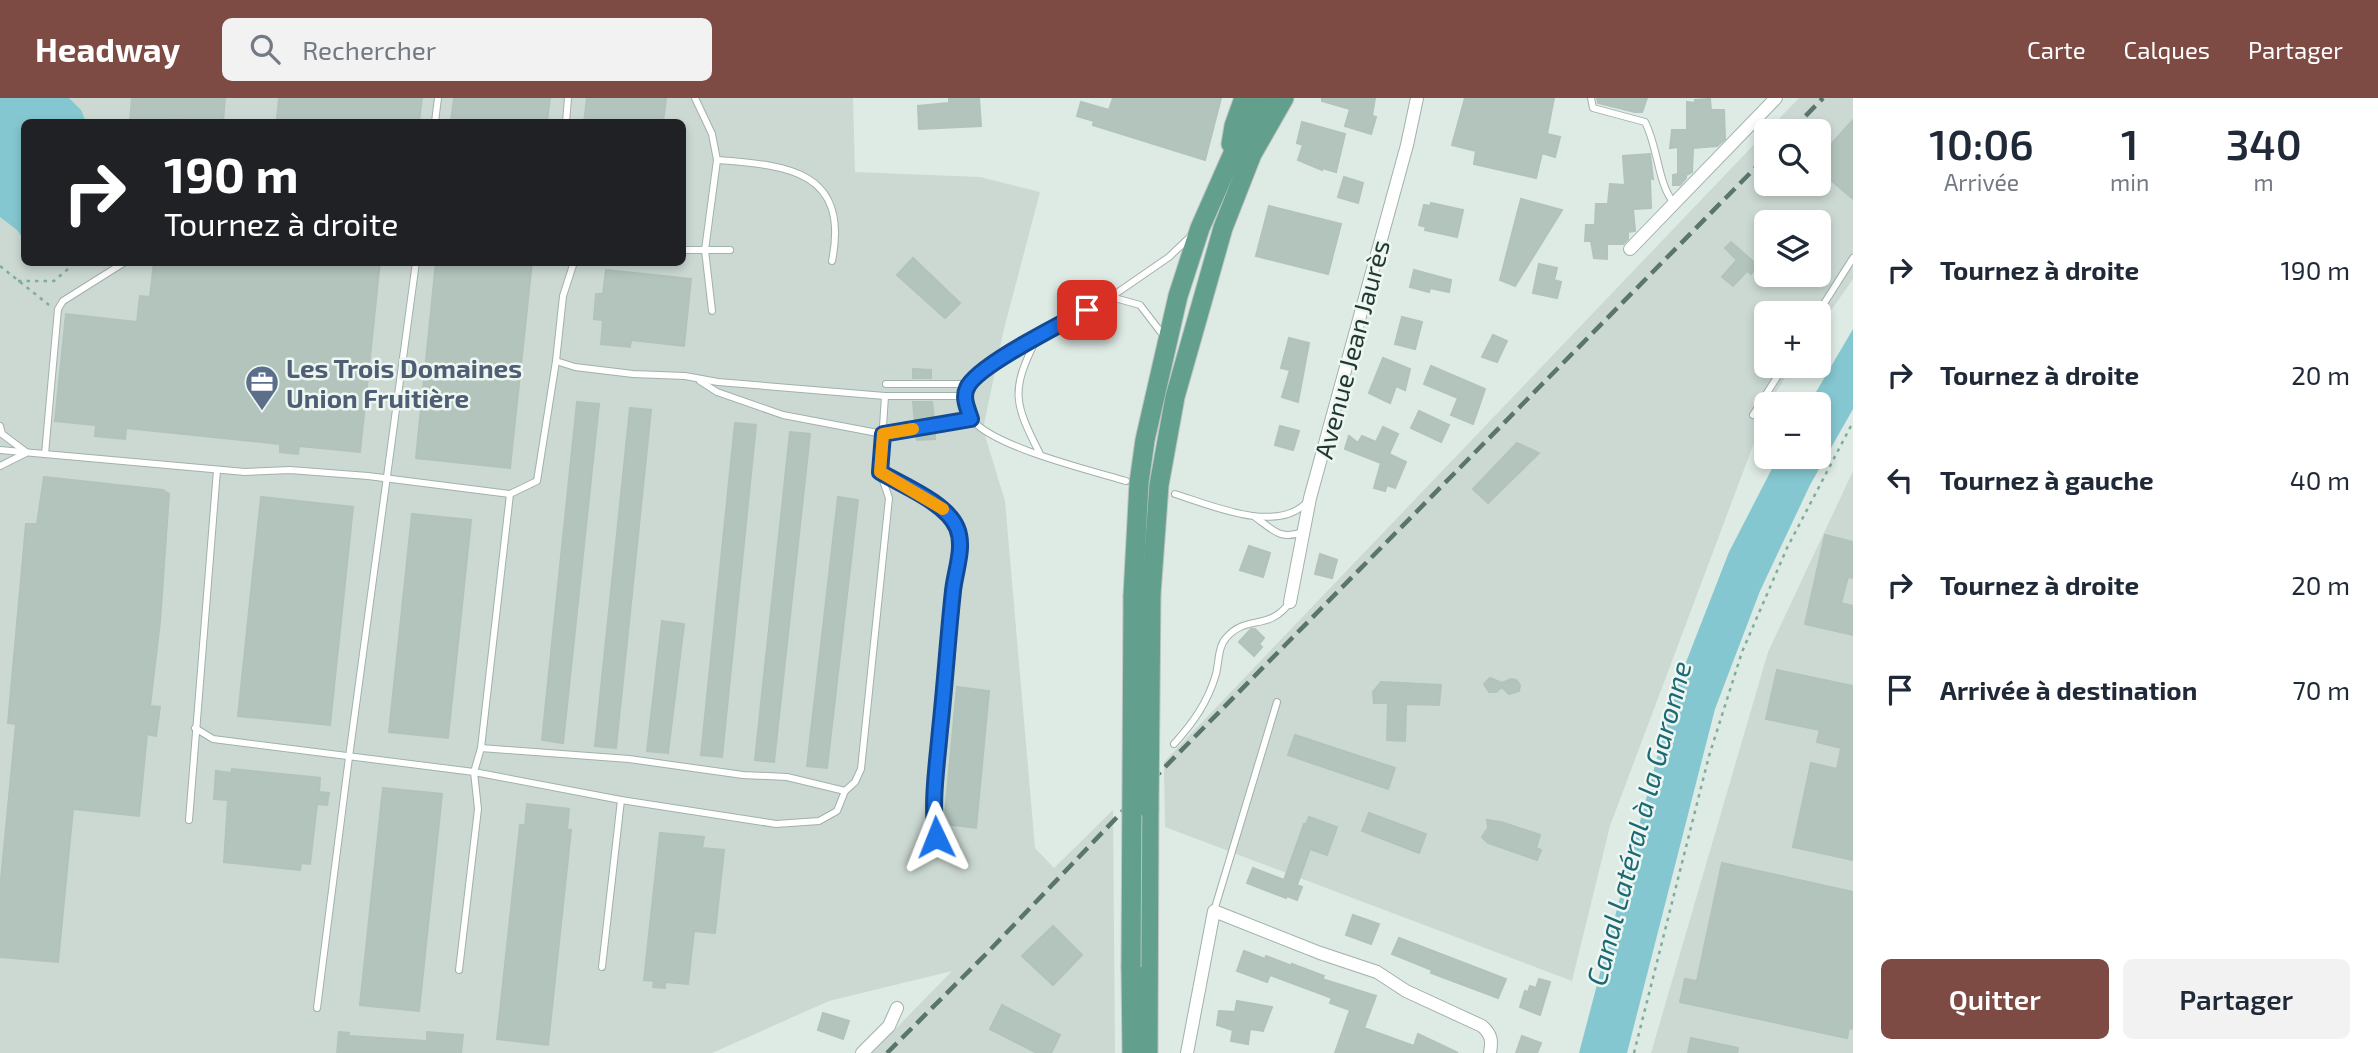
<!DOCTYPE html>
<html lang="fr">
<meta charset="utf-8">
<style>
:root{--surface:#fff;--page:#f2f2f3;--text:#1f2937;--muted:#747a83;--accent:#7e4b44}
body{margin:0;font-family:"Exo 2",sans-serif;background:var(--page);color:var(--text);height:100vh;display:flex;flex-direction:column;font-size:26px;white-space:nowrap}
*{box-sizing:border-box;margin:0}
p{font-size:23px;color:var(--muted)}
.icon{flex:none;width:38px;height:38px;fill:none;stroke:currentColor;stroke-width:2;stroke-linecap:round;stroke-linejoin:round}
.map{position:relative;flex:1;overflow:hidden}
.sheet{display:flex;flex-direction:column;background:var(--surface);width:525px}
.sheet>*{flex:none}
.guide{position:absolute;left:21px;top:21px;width:665px;height:147px;border-radius:10px;box-shadow:0 4px 10px #0003;background:#202124;color:#fff;overflow:hidden}
.buttons{position:absolute;left:1754px;top:21px;display:grid;gap:14px}
.buttons a{display:grid;place-items:center;width:77px;height:77px;border-radius:10px;background:var(--surface);box-shadow:0 4px 10px #0003;font-size:35px}
.pin{position:absolute;display:grid;place-items:center;width:60px;height:60px;color:#fff;margin:-30px;border-radius:14px;box-shadow:0 4px 10px #0006}
.me{position:absolute;width:77px;margin:-38px;rotate:358deg;stroke-linejoin:round;filter:drop-shadow(0 0 5px #0008)}
.turn{display:flex;align-items:center;gap:24px;height:147px;padding:0 28px;font-size:32px}
.turn .icon{width:91px;height:91px;stroke-width:2.5}
.turn b{display:block;font-size:49px;line-height:60px}
.eta{display:flex;justify-content:space-evenly;align-items:center;height:119px;text-align:center}
.eta b{font-size:42px;font-weight:600;line-height:49px}
.primary-button{display:flex;gap:14px;margin-top:auto;padding:14px 28px}
.primary-button a{flex:1;height:80px;border-radius:10px;background:var(--accent);color:#fff;font-size:28px;font-weight:600;line-height:80px;text-align:center}
.primary-button a+a{background:var(--page);color:var(--text)}
ul{padding:0;list-style:none}
li{display:flex;align-items:center;gap:21px;height:105px;padding:0 28px}
li div{flex:1}
li b{display:block;font-size:26px}
li em{font-style:normal}
header{display:flex;align-items:center;gap:42px;box-sizing:border-box;height:98px;padding:0 35px;background:var(--accent);color:#fff}
header strong{font-size:33px}
nav{display:flex;gap:38px;margin-inline-start:auto;font-size:24px}
.search{width:490px;height:63px;background:var(--page);display:flex;align-items:center;gap:18px;box-sizing:border-box;padding:0 24px;border-radius:10px;color:var(--muted);font-size:26px}
main{display:flex;flex:1;min-height:0}
.map>svg:first-child{display:block}
.built{fill:#ccd9d3;fill-rule:evenodd}
.water{fill:#85c7d0}
.building{fill:#b3c4bd;stroke:#b1c3bb;stroke-width:2}
.lines{fill:none;stroke-linecap:round;stroke-linejoin:round}
.service-casing{stroke:#a1b1ab;stroke-width:8}
.minor-casing{stroke:#a1b1ab;stroke-width:14}
.primary-casing{stroke:#bcc4c1;stroke-width:21}
.path{stroke:#7ead9d;stroke-width:2.5;stroke-dasharray:3.5 5;stroke-linecap:butt}
.service{stroke:#fff;stroke-width:6}
.minor{stroke:#fff;stroke-width:12}
.primary{stroke:#629f8d;stroke-width:19}
.rail{stroke:#59756c;stroke-width:4.5;stroke-dasharray:14 7;stroke-linecap:butt}
.primary-bridge-casing{stroke:#bcc4c1;stroke-width:21;stroke-linecap:butt}
.primary-bridge{stroke:#629f8d;stroke-width:19}
.route-casing{stroke:#114b97;stroke-width:18}
.route{stroke:#1a73e8;stroke-width:12}
.slow{stroke:#f59e0b;stroke-width:12}
.labels{text-anchor:middle;dominant-baseline:central;stroke-width:5;stroke-linejoin:round;paint-order:stroke}
.street-label{font-size:26px;fill:#1f3931;stroke:#eef6f2}
.service-label{font-size:26px;font-weight:bold;fill:#4e5e75;stroke:#eef6f2;text-anchor:start}
.water-label{font-size:28px;font-style:italic;fill:#1a6974;stroke:#eef6f2}
</style>
<header>
<strong>Headway</strong>
<div class="search"><svg class="icon" aria-label="search" viewBox="0 0 24 24"><circle cx="10" cy="10" r="6"/><path d="M15 15l6 6"/></svg>Rechercher</div>
<nav><a>Carte</a><a>Calques</a><a>Partager</a></nav>
</header>
<main>
<div class="map">
<svg width="1853" height="955" viewBox="0 0 1853 955">
<rect width="100%" height="100%" fill="#deeae4"/>
<g class="built">
<path d="M0,0H853L855,74L980,79L1040,94L1003,235L983,331L1005,403L1035,750L1054,770L1113,712L1115,955H872L952,873L829,903L712,955H0ZM24,24H682V164H24Z"/>
<path d="M1799,0H1853V181L1818,231V215H1766V268H1793L1768,306H1766V313L1610,728L1572,883L1165,729L1164,664L1766,34V86H1818V33H1767ZM1766,124H1818V177H1766Z"/>
<path d="M1853,373V955H1651L1768,554Z"/>
</g>
<g class="water">
<path d="M0,0H69L81,12L86,24H24V142L17,132L0,119Z"/>
<path d="M1853,231V311L1810,387L1760,493L1715,611L1627,955H1579L1674,595L1729,454L1778,359H1818V306H1809Z"/>
</g>
<g class="building">
<path d="M132,0H225L223,24L169,21L168,24H130Z"/>
<path d="M279,0H422L419,24H290L277,21Z"/>
<path d="M454,0H550L547,24H451Z"/>
<path d="M587,0H666L663,24H584Z"/>
<path d="M949,0H979L981,28L919,31L918,8L949,5Z"/>
<path d="M1113,0H1221L1205,62L1093,27L1094,23L1077,18L1081,4L1109,12Z"/>
<path d="M1322,0H1375L1372,18L1376,19L1371,36L1345,28L1350,11L1322,3Z"/>
<path d="M1465,0H1554L1547,36L1560,39L1555,59L1542,55L1536,80L1474,66L1476,53L1452,47Z"/>
<path d="M1597,0H1647L1642,14H1635L1598,5Z"/>
<path d="M1710,1L1711,12H1724L1725,41L1717,48L1693,50L1692,74L1686,77V80L1680,87H1673V77L1678,76V49L1670,50L1672,32H1687V4L1695,5V2Z"/>
<path d="M1853,22V101L1818,71L1831,55L1827,51Z"/>
<path d="M1302,24L1345,36L1336,74L1322,70V72L1298,62L1303,47L1297,45Z"/>
<path d="M1650,56L1653,81L1650,80L1651,110L1633,111L1635,133L1628,134V141L1623,146H1607V161L1594,160L1591,143H1585L1586,127H1595L1596,106H1608L1610,86L1625,87L1623,58Z"/>
<path d="M1344,79L1363,85L1358,105L1338,99Z"/>
<path d="M1521,101L1562,112L1515,188L1500,182Z"/>
<path d="M1431,105L1463,112L1457,139L1425,132L1426,129L1419,127L1424,107L1430,108Z"/>
<path d="M1269,108L1341,126L1328,176L1256,158Z"/>
<path d="M1731,144L1758,168L1751,176L1747,173L1733,188L1722,179L1737,162L1725,150Z"/>
<path d="M913,160L960,205L945,220L897,177Z"/>
<path d="M154,164H380L360,354L299,348L298,356L280,354V346L126,330L125,341L95,338L96,327L55,323L66,216L137,224L140,198L150,199Z"/>
<path d="M436,164H532L510,370L416,360Z"/>
<path d="M1539,166L1557,170L1554,182L1561,184L1557,200L1533,195Z"/>
<path d="M606,172L691,181L684,248L631,242L630,249L601,246L603,222L594,221L596,196H603Z"/>
<path d="M1414,172L1451,182L1449,194L1430,190L1429,194L1410,189Z"/>
<path d="M1402,219L1422,224L1415,251L1395,246Z"/>
<path d="M1493,237L1507,243L1497,264L1482,259Z"/>
<path d="M1289,240L1309,245L1298,304L1282,299L1290,272L1281,270Z"/>
<path d="M1383,260L1410,271L1405,292L1396,288L1390,305L1369,295Z"/>
<path d="M1431,268L1485,291L1473,326L1451,317L1458,300L1424,286Z"/>
<path d="M913,271L931,272V280H913Z"/>
<path d="M577,304L599,306L563,645L542,642Z"/>
<path d="M913,304H932L934,322L915,325Z"/>
<path d="M630,310L651,312L616,650L595,648Z"/>
<path d="M1419,313L1449,327L1441,344L1411,330Z"/>
<path d="M735,325L756,327L722,659L701,657Z"/>
<path d="M1280,328L1299,333L1293,352L1275,347Z"/>
<path d="M1383,329L1398,336L1389,356L1406,364L1395,390L1387,387L1385,393L1374,390L1381,365L1345,351L1349,338L1358,345L1362,338L1376,344Z"/>
<path d="M935,333V341L917,342L916,336Z"/>
<path d="M790,334L810,336L774,664L755,662Z"/>
<path d="M1517,345L1539,355L1488,405L1473,391Z"/>
<path d="M44,379L163,392L169,396L160,524L150,608L160,609L156,638L147,636L139,718L73,711L58,864L0,859V792L16,626L8,625L26,426H37Z"/>
<path d="M261,399L353,409L330,627L238,618Z"/>
<path d="M838,399L858,402L827,670L807,668Z"/>
<path d="M412,416L471,422L448,640L389,634Z"/>
<path d="M1825,437L1853,444V480L1848,479L1841,505L1853,508V537L1805,526Z"/>
<path d="M1249,448L1270,455L1263,479L1240,472Z"/>
<path d="M1320,456L1337,462L1332,480L1315,476Z"/>
<path d="M662,523L684,526L668,655L647,653Z"/>
<path d="M1251,531H1255L1264,540L1259,546L1262,549L1254,558L1239,544Z"/>
<path d="M1777,572L1853,588V762L1793,749L1811,665L1837,671L1841,650L1817,644L1820,632L1766,621Z"/>
<path d="M1490,580L1502,585L1511,581L1516,582L1520,587L1519,593L1509,596L1502,589L1496,594H1489L1484,586Z"/>
<path d="M1381,584L1441,587L1439,607L1406,606L1405,643L1387,642L1388,605H1374L1373,594Z"/>
<path d="M957,589L989,593L976,730L944,726Z"/>
<path d="M1295,637L1395,670L1388,691L1288,657Z"/>
<path d="M232,671L320,680L319,694L329,695L327,707L317,706L310,766L301,765L300,772L224,764L228,702L214,701L216,673L231,675Z"/>
<path d="M383,690L442,696L419,913L360,907Z"/>
<path d="M527,706L569,711L567,732H571L548,947L497,941L520,727H525Z"/>
<path d="M1369,715L1426,736L1419,755L1362,733Z"/>
<path d="M1309,719L1337,729L1327,757L1310,751L1297,787L1302,789L1297,802L1287,798L1286,800L1247,785L1253,770L1284,782L1304,726H1306Z"/>
<path d="M1487,722L1501,724L1540,737L1536,750L1541,752L1537,762L1488,745L1482,739L1488,730Z"/>
<path d="M660,735L704,739L702,750L724,752L715,835L694,833L688,886L665,884V890L653,889L654,883L644,882Z"/>
<path d="M1722,765L1853,794V931L1849,930L1847,940L1680,904L1685,881L1697,883Z"/>
<path d="M1353,817L1379,826L1371,846L1346,837Z"/>
<path d="M1053,828L1082,857L1053,887L1022,858Z"/>
<path d="M1399,840L1506,881L1498,900L1431,875L1432,872L1392,856Z"/>
<path d="M1244,853L1265,861L1266,858L1292,868V866L1324,878L1322,881L1376,898L1364,930L1414,948L1418,936L1458,955H1335L1350,912L1330,905L1332,900L1270,877L1267,884L1237,873Z"/>
<path d="M1539,881L1550,884L1540,917L1520,909L1525,893L1528,894L1530,888L1536,890Z"/>
<path d="M1237,903L1272,909L1263,933L1250,931L1248,946L1231,943L1233,932L1217,927L1219,913L1235,914Z"/>
<path d="M1002,907L1060,937L1051,955H1037L990,931Z"/>
<path d="M823,915L849,923L843,941L818,932Z"/>
<path d="M339,934L349,935V938L427,943V934L463,937L461,955H337Z"/>
<path d="M1522,938L1541,945L1537,955H1516Z"/>
<path d="M1691,940L1738,950L1737,955H1688Z"/>
</g>
<g class="lines">
<g class="service-casing">
<g id="service">
<path d="M695,0L712,36L717,62L705,152L712,213"/>
<path d="M1591,0L1593,10L1645,24C1658,49 1658,87 1674,105"/>
<path d="M435,24L438,0"/>
<path d="M566,24L568,0"/>
<path d="M717,62C788,67 850,73 832,163"/>
<path d="M682,152H730"/>
<path d="M1111,199L1140,207L1163,237"/>
<path d="M1818,215L1853,160"/>
<path d="M1037,240C1010,293 1014,305 1040,356"/>
<path d="M556,263L575,269L633,276L685,278L718,284L885,298H964C966,305 968,317 973,323C998,350 1089,372 1126,383"/>
<path d="M700,283L717,294L783,317L883,336L971,321"/>
<path d="M886,286H968"/>
<path d="M964,298L968,286L1019,248L1111,199L1169,159L1191,138"/>
<path d="M1753,317L1784,268"/>
<path d="M0,328L2,336L26,354"/>
<path d="M0,352L245,374L290,372L368,378L510,396"/>
<path d="M45,356L58,211L63,203L125,164"/>
<path d="M0,368L26,355"/>
<path d="M880,374L940,409L957,430L961,446L953,489L934,724C936,740 940,749 957,751"/>
<path d="M1175,396C1210,407 1276,436 1306,405"/>
<path d="M1255,419C1272,431 1281,443 1302,434"/>
<path d="M195,630L213,641L474,674L621,702L776,726L819,723L837,713L845,693L855,684L861,671L889,400L880,374L885,298"/>
<path d="M1174,646C1193,625 1208,604 1216,576C1219,564 1218,549 1226,540C1246,516 1269,534 1290,504"/>
<path d="M481,650L629,661L743,677L787,679L845,693"/>
<path d="M189,722L217,372"/>
<path d="M1214,813L1277,604"/>
<path d="M602,869L621,702"/>
<path d="M459,872L478,711L474,674L481,650L510,396L537,383L556,263L563,198L574,164"/>
<path d="M317,910L349,659L416,164"/>
</g>
</g>
<g class="minor-casing">
<g id="minor">
<path d="M1630,151L1776,0"/>
<path d="M1290,504L1310,400L1407,47L1417,0"/>
<path d="M862,955L889,928L897,910"/>
<path d="M1187,955L1214,813L1320,855L1377,874L1406,893L1482,928C1492,937 1492,943 1490,955"/>
</g>
</g>
<g class="primary-casing">
<g id="primary">
<path d="M1231,46L1234,28L1244,0"/>
<path d="M1151,496L1159,387L1175,299L1223,130L1252,56L1284,0"/>
<path d="M1133,498L1139,385L1145,342L1178,198L1200,130L1234,53L1264,0"/>
<path d="M1131,869L1132,955"/>
<path d="M1148,955L1149,711"/>
</g>
</g>
<g class="path">
<path d="M0,168L49,207"/>
<path d="M18,183H54L76,164"/>
<path d="M1634,955L1709,658L1742,554L1787,450L1853,324"/>
</g>
<use href="#service" class="service"/>
<use href="#minor" class="minor"/>
<use href="#primary" class="primary"/>
<g class="rail">
<path d="M1791,33L1823,0"/>
<path d="M887,955L988,854L1164,670L1766,59"/>
</g>
<g class="primary-bridge-casing">
<g id="primary-bridge">
<path d="M1149,711L1151,496"/>
<path d="M1131,869L1133,498"/>
</g>
</g>
<use href="#primary-bridge" class="primary-bridge"/>
</g>
<g class="lines">
<g class="route-casing">
<path id="route" d="M936,739C931,704 937,667 940,632C945,586 948,539 953,493C955,473 965,449 957,430C947,405 902,387 880,374L883,336L971,321C968,311 962,300 967,290C976,268 1063,225 1087,212"/>
</g>
<use href="#route" class="route"/>
<path class="slow" d="M913,331L883,336L880,374L943,411"/>
</g>
<defs>
<g id="office-pin" transform="scale(1.75)"><path d="M0 17L-7.5 6A9.5 9.5 0 1 1 7.5 6Z" fill="#5c6f8a" stroke="#eef6f2"/><path d="M-6-3h4V-5.5h4V-3h4V5H-6ZM-1-4.5V-3h2v-1.5ZM-6 0V1H6V0Z" fill="#fff"/></g>
</defs>
<g fill-rule="evenodd">
<use href="#office-pin" x="262" y="284"/>
</g>
<g class="labels">
<g class="street-label">
<text transform="translate(1351 251) rotate(-75)">Avenue Jean Jaurès</text>
</g>
<g class="service-label">
<text x="286" y="269">Les Trois Domaines<tspan x="286" dy="30">Union Fruitière</tspan></text>
</g>
<g class="water-label">
<text transform="translate(1638 725) rotate(-75)">Canal Latéral à la Garonne</text>
</g>
</g>
</svg>
<div class="buttons">
<a><svg class="icon" aria-label="search" viewBox="0 0 24 24"><circle cx="10" cy="10" r="6"/><path d="M15 15l6 6"/></svg></a>
<a><svg class="icon" aria-label="layers" viewBox="0 0 24 24"><path d="M12 4l9 5-9 5-9-5zM3 14l9 5 9-5"/></svg></a>
<a>+</a>
<a>−</a>
</div>
<div class="pin" style="left:1087px;top:212px;background:#d93025"><svg class="icon" aria-label="arrive" viewBox="0 0 24 24"><path d="M6 21V4h12l-3 4 3 4H6"/></svg></div>
<svg class="me" style="left:936px;top:739px" viewBox="-20 -20 40 40"><path d="M0-17L14 15 0 8-14 15z" fill="#1a73e8" stroke="#fff" stroke-width="4"/></svg>
<div class="guide">
<div class="turn"><svg class="icon" aria-label="right" viewBox="0 0 24 24"><path d="M7 20v-9h11M14 6l5 5-5 5"/></svg><div><b>190 m</b>Tournez à droite</div></div>
</div>
</div>
<section class="sheet">
<div class="eta">
<div><b>10:06</b><p>Arrivée</p></div>
<div><b>1</b><p>min</p></div>
<div><b>340</b><p>m</p></div>
</div>
<ul>
<li><svg class="icon" aria-label="right" viewBox="0 0 24 24"><path d="M7 20v-9h11M14 6l5 5-5 5"/></svg><div><b>Tournez à droite</b></div><em>190 m</em></li>
<li><svg class="icon" aria-label="right" viewBox="0 0 24 24"><path d="M7 20v-9h11M14 6l5 5-5 5"/></svg><div><b>Tournez à droite</b></div><em>20 m</em></li>
<li><svg class="icon" aria-label="left" viewBox="0 0 24 24"><path d="M17 20v-9H6M10 6l-5 5 5 5"/></svg><div><b>Tournez à gauche</b></div><em>40 m</em></li>
<li><svg class="icon" aria-label="right" viewBox="0 0 24 24"><path d="M7 20v-9h11M14 6l5 5-5 5"/></svg><div><b>Tournez à droite</b></div><em>20 m</em></li>
<li><svg class="icon" aria-label="arrive" viewBox="0 0 24 24"><path d="M6 21V4h12l-3 4 3 4H6"/></svg><div><b>Arrivée à destination</b></div><em>70 m</em></li>
</ul>
<div class="primary-button"><a>Quitter</a><a>Partager</a></div>
</section>
</main>
